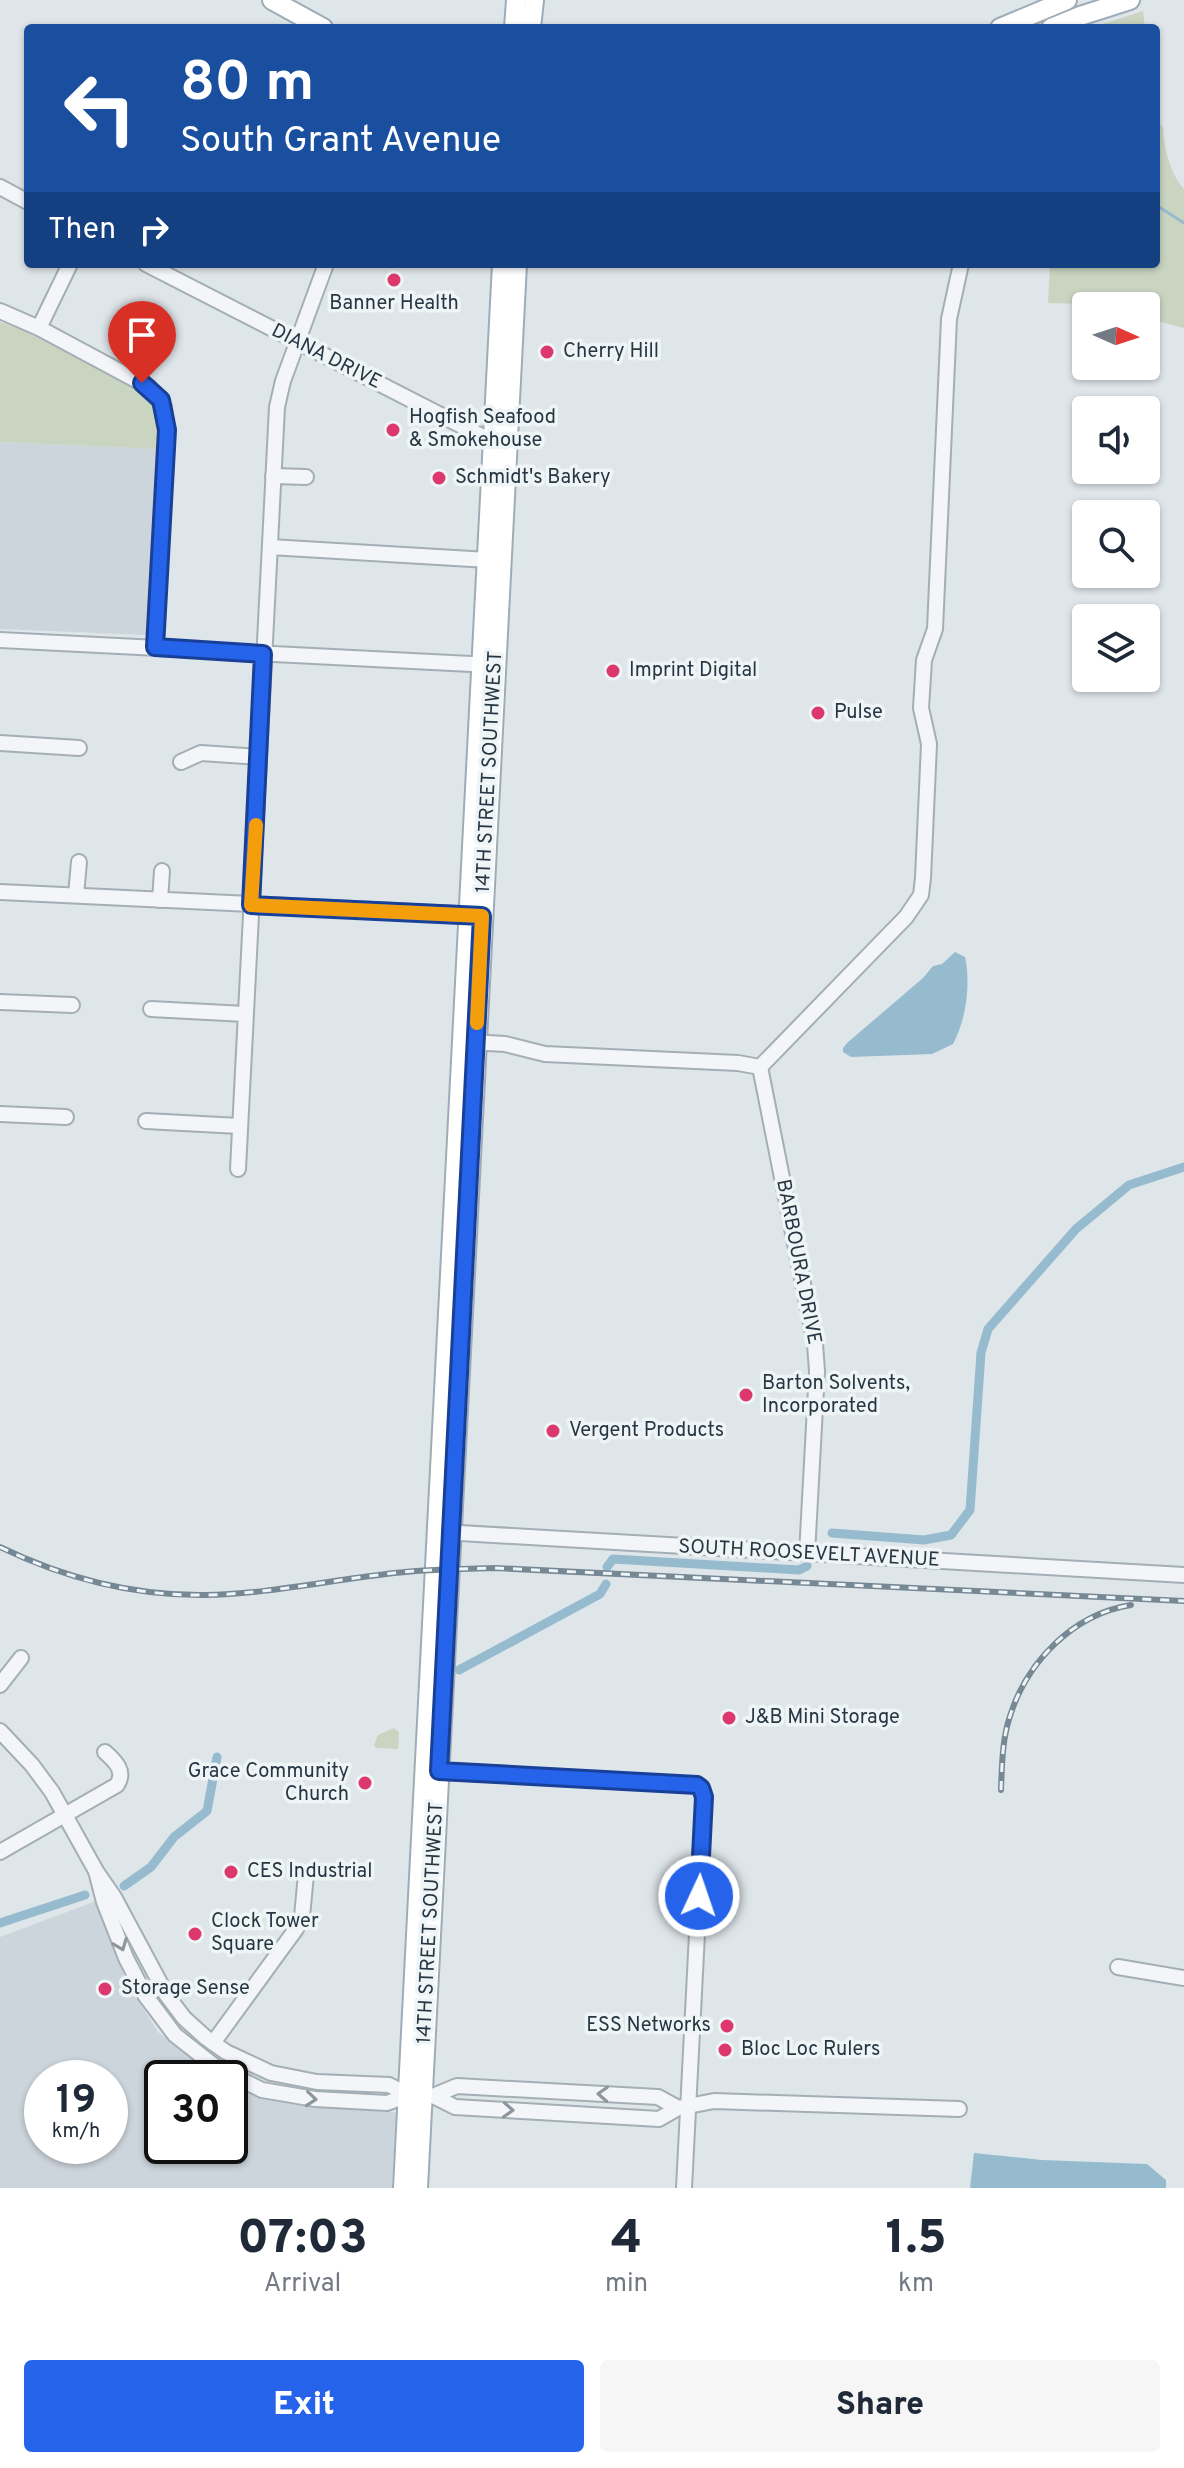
<!DOCTYPE html>
<style>
:root{--surface:#fff;--page:#f6f6f7;--text:#1f2937;--muted:#747a83;--accent:#2563eb}
body{margin:0;font-family:Overpass,sans-serif;background:var(--page);color:var(--text);height:100vh;display:flex;flex-direction:column;font-size:30px;white-space:nowrap}
*{box-sizing:border-box;margin:0}
p{font-size:26px;color:var(--muted)}
.icon{flex:none;width:44px;height:44px;fill:none;stroke:currentColor;stroke-width:2;stroke-linecap:round;stroke-linejoin:round}
.map{position:relative;height:2188px;overflow:hidden}
.side{display:flex;flex-direction:column;background:var(--surface);flex:1}
.side>*{flex:none}
.banner{position:absolute;left:24px;top:24px;width:1136px;height:244px;border-radius:8px;box-shadow:0 2px 6px #0004;background:#1a4fa0;color:#fff;overflow:hidden}
.needle{width:52px;rotate:93deg}
.buttons{position:absolute;left:1072px;top:292px;display:grid;gap:16px}
.buttons a{display:grid;place-items:center;width:88px;height:88px;border-radius:8px;background:var(--surface);box-shadow:0 2px 6px #0004;font-size:40px}
.speed{position:absolute;left:24px;top:2060px;display:flex;gap:16px;font-size:40px;font-weight:700;text-align:center}
.speed>*{display:grid;place-content:center;width:104px;height:104px;border-radius:50%;background:var(--surface);box-shadow:0 2px 6px #0004;line-height:1}
.speed small{font-size:20px;font-weight:400}
.speed .limit{border:4px solid #111;border-radius:12px;background:#fff;color:#111}
.pin{position:absolute;display:grid;place-items:center;width:68px;height:68px;color:#fff;margin:-82px -34px;border-radius:50% 50% 50% 0;rotate:-45deg;box-shadow:0 0 8px #0007}
.pin .icon{rotate:45deg}
.me{position:absolute;width:88px;margin:-44px;rotate:3deg;stroke-linejoin:round;filter:drop-shadow(0 0 6px #0008)}
.turn{display:flex;align-items:center;gap:28px;height:168px;padding:0 24px;font-size:36px}
.turn .icon{width:104px;height:104px;stroke-width:2.5}
.turn b{display:block;font-size:56px;line-height:68px}
.then{display:flex;align-items:center;height:76px;padding:0 24px;background:#0003;gap:16px;font-size:30px}
.eta{display:flex;justify-content:space-evenly;align-items:center;height:136px;text-align:center}
.eta b{font-size:48px;font-weight:800;line-height:56px}
.action{display:flex;gap:16px;margin-top:auto;padding:16px 24px}
.action a{flex:1;height:92px;border-radius:8px;background:var(--accent);color:#fff;font-size:32px;font-weight:800;line-height:92px;text-align:center}
.action a+a{background:var(--page);color:var(--text)}
.map>svg:first-child{display:block}
.built{fill:#cdd5dc;fill-rule:evenodd}
.green{fill:#c9d5c0}
.water{fill:#97bbce}
.lines{fill:none;stroke-linecap:round;stroke-linejoin:round}
.stream{stroke:#97bbce;stroke-width:3}
.canal{stroke:#97bbce;stroke-width:9}
.minor-casing{stroke:#a4aeb5;stroke-width:18}
.major-casing{stroke:#9eacb7;stroke-width:22}
.minor{stroke:#f3f5f8;stroke-width:14}
.major{stroke:#fff;stroke-width:18}
.rail-casing{stroke:#778895;stroke-width:6}
.rail{stroke:#eff4f7;stroke-width:3;stroke-dasharray:9;stroke-linecap:butt}
.oneway{stroke:#8c969e}
.route-casing{stroke:#184099;stroke-width:20}
.route{stroke:#2563eb;stroke-width:14}
.slow{stroke:#f59e0b;stroke-width:14}
.poi-dot{fill:#dc386d;stroke:#eff4f7;stroke-width:3}
.labels{text-anchor:middle;dominant-baseline:central;stroke-width:7;stroke-linejoin:round;paint-order:stroke}
.poi-label{font-size:20px;fill:#263643;stroke:#eff4f7;text-anchor:start}
.street-label{font-size:20px;fill:#263643;stroke:#eff4f7}
</style>
<div class="map">
<svg width="1184" height="2188" viewBox="0 0 1184 2188">
<rect width="100%" height="100%" fill="#dfe6ea"/>
<g class="built">
<path d="M0,442L158,449L147,635L0,629Z"/>
<path d="M99,1900L126,1982L158,2032L219,2078H162V2146H230V2083L294,2104L379,2109L396,2113L392,2188H0V1937ZM42,2078H110V2146H42Z"/>
</g>
<g class="green">
<path d="M1143,11L1145,28H1090Z"/>
<path d="M1156,96L1161,126L1163,127C1164,147 1170,174 1184,189V328L1146,318V306L1048,303L1050,264H1156Z"/>
<path d="M0,322L21,329L142,391C161,408 159,425 158,449L0,442Z"/>
<path d="M394,1728L399,1732L398,1749L376,1748L374,1745L378,1735Z"/>
</g>
<g class="water">
<path d="M955,952L965,957C971,984 966,1020 953,1044L932,1054L851,1057L843,1052V1048L847,1043L923,978L933,966L942,964Z"/>
<path d="M974,2153L1042,2160L1147,2164L1166,2180V2188H970Z"/>
</g>
<g class="lines">
<path class="stream" d="M1156,205L1184,223"/>
<g class="canal">
<path d="M832,1533L924,1540L951,1535L970,1510L981,1353L988,1329L1076,1229L1129,1185L1184,1167"/>
<path d="M607,1567L613,1559L799,1570L807,1566"/>
<path d="M459,1670L600,1594L606,1584"/>
<path d="M124,1886L151,1867L174,1837L207,1811L217,1757"/>
<path d="M0,1923L85,1895"/>
</g>
<g class="minor-casing">
<g id="minor">
<path d="M0,187L28,202"/>
<path d="M146,264L499,445"/>
<path d="M0,311L39,328L149,387L164,407L167,430L155,647"/>
<path d="M39,328L70,264"/>
<path d="M273,476L306,477"/>
<path d="M270,547L488,560"/>
<path d="M0,640L491,665"/>
<path d="M0,743L79,748"/>
<path d="M181,762L201,753L259,757"/>
<path d="M0,892L479,915"/>
<path d="M76,895L79,862"/>
<path d="M160,900L162,871"/>
<path d="M0,1002L72,1005"/>
<path d="M151,1009L245,1014"/>
<path d="M470,1042L505,1044L545,1054L738,1063L760,1067"/>
<path d="M760,1067L906,917L921,895L923,878L929,744L921,708L924,660L935,629L949,319L961,264"/>
<path d="M760,1067L815,1344L817,1371L807,1554"/>
<path d="M0,1114L66,1117"/>
<path d="M146,1121L239,1126"/>
<path d="M238,1169L277,407L283,381L326,264"/>
<path d="M443,1532L1184,1575"/>
<path d="M0,1685L21,1658"/>
<path d="M0,1731L32,1765L52,1792L96,1871L114,1897L166,1994L184,2018L205,2037L226,2052L271,2073L317,2082L389,2085L409,2095"/>
<path d="M432,1771L697,1785L701,1788L704,1797L684,2188"/>
<path d="M0,1852L117,1785C126,1771 115,1761 105,1752"/>
<path d="M96,1871L104,1902L126,1958L145,1995L175,2035L217,2068L262,2090L315,2099L387,2103L409,2095L433,2096L457,2086L658,2097L678,2108"/>
<path d="M1118,1967L1184,1978"/>
<path d="M213,2043L296,1929L302,1917L306,1874"/>
<path d="M433,2096L455,2107L659,2119L678,2108L714,2101L959,2109"/>
</g>
</g>
<g class="major-casing">
<g id="major">
<path d="M272,0L323,28"/>
<path d="M514,28L516,0"/>
<path d="M531,28L534,0"/>
<path d="M1000,28L1067,0"/>
<path d="M1051,28L1080,16L1130,0"/>
<path d="M403,2188L502,264"/>
<path d="M418,2188L517,264"/>
</g>
</g>
<use href="#minor" class="minor"/>
<use href="#major" class="major"/>
<g class="rail-casing">
<g id="rail">
<path d="M0,1547C64,1578 133,1596 205,1595C266,1594 326,1581 386,1574C422,1569 459,1569 495,1568L1184,1601"/>
<path d="M1001,1790C1002,1765 1002,1740 1010,1716C1027,1662 1073,1614 1131,1605"/>
</g>
</g>
<use href="#rail" class="rail"/>
</g>
<defs><path id="oneway-chevron" d="M-2-3.5L2.5 0L-2 3.5" fill="none" stroke-width="1.6" stroke-linecap="round" stroke-linejoin="round" transform="scale(2)"/></defs>
<g class="oneway">
<use href="#oneway-chevron" transform="translate(121 1945) rotate(69)"/>
<use href="#oneway-chevron" transform="translate(603 2094) rotate(-177)"/>
<use href="#oneway-chevron" transform="translate(311 2099) rotate(5)"/>
<use href="#oneway-chevron" transform="translate(508 2110) rotate(3)"/>
</g>
<g class="lines">
<g class="route-casing">
<path id="route" d="M142,383L161,400L167,430L155,647L263,654L251,905L482,916L439,1771L697,1785L701,1788L704,1797L699,1896"/>
</g>
<use href="#route" class="route"/>
<path class="slow" d="M256,825L251,905L482,916L477,1023"/>
</g>
<g class="poi-dot">
<circle cx="394" cy="280" r="8"/>
<circle cx="547" cy="352" r="8"/>
<circle cx="393" cy="430" r="8"/>
<circle cx="439" cy="478" r="8"/>
<circle cx="613" cy="671" r="8"/>
<circle cx="818" cy="713" r="8"/>
<circle cx="746" cy="1395" r="8"/>
<circle cx="553" cy="1431" r="8"/>
<circle cx="729" cy="1718" r="8"/>
<circle cx="365" cy="1783" r="8"/>
<circle cx="231" cy="1872" r="8"/>
<circle cx="195" cy="1934" r="8"/>
<circle cx="105" cy="1989" r="8"/>
<circle cx="727" cy="2026" r="8"/>
<circle cx="725" cy="2050" r="8"/>
</g>
<g class="labels">
<g class="poi-label">
<text x="394" y="304" text-anchor="middle">Banner Health</text>
<text x="563" y="352">Cherry Hill</text>
<text x="409" y="418">Hogfish Seafood<tspan x="409" dy="23">&amp; Smokehouse</tspan></text>
<text x="455" y="478">Schmidt's Bakery</text>
<text x="629" y="671">Imprint Digital</text>
<text x="834" y="713">Pulse</text>
<text x="762" y="1384">Barton Solvents,<tspan x="762" dy="23">Incorporated</tspan></text>
<text x="569" y="1431">Vergent Products</text>
<text x="745" y="1718">J&amp;B Mini Storage</text>
<text x="349" y="1772" text-anchor="end">Grace Community<tspan x="349" dy="23">Church</tspan></text>
<text x="247" y="1872">CES Industrial</text>
<text x="211" y="1922">Clock Tower<tspan x="211" dy="23">Square</tspan></text>
<text x="121" y="1989">Storage Sense</text>
<text x="711" y="2026" text-anchor="end">ESS Networks</text>
<text x="741" y="2050">Bloc Loc Rulers</text>
</g>
<g class="street-label">
<text transform="translate(326 357) rotate(27)">DIANA DRIVE</text>
<text transform="translate(490 772) rotate(-87)">14TH STREET SOUTHWEST</text>
<text transform="translate(798 1262) rotate(79)">BARBOURA DRIVE</text>
<text transform="translate(809 1554) rotate(3)">SOUTH ROOSEVELT AVENUE</text>
<text transform="translate(431 1923) rotate(-87)">14TH STREET SOUTHWEST</text>
</g>
</g>
</svg>
<div class="buttons">
<a><svg class="needle" viewBox="-14 -14 28 28"><path d="M0-13l5 13h-10z" fill="#e53935"/><path d="M0 13l5-13h-10z" fill="#747a83"/></svg></a>
<a><svg class="icon" aria-label="sound" viewBox="0 0 24 24"><path d="M4 9h4l5-4v14l-5-4H4zM17 9q2 3 0 6"/></svg></a>
<a><svg class="icon" aria-label="search" viewBox="0 0 24 24"><circle cx="10" cy="10" r="6"/><path d="M15 15l6 6"/></svg></a>
<a><svg class="icon" aria-label="layers" viewBox="0 0 24 24"><path d="M12 4l9 5-9 5-9-5zM3 14l9 5 9-5"/></svg></a>
</div>
<div class="speed"><div>19<small>km/h</small></div><div class="limit">30</div></div>
<div class="pin" style="left:142px;top:383px;background:#d93025"><svg class="icon" aria-label="arrive" viewBox="0 0 24 24"><path d="M6 21V4h12l-3 4 3 4H6"/></svg></div>
<svg class="me" style="left:699px;top:1896px" viewBox="-20 -20 40 40"><circle r="17" fill="#2563eb" stroke="#fff" stroke-width="3"/><path d="M0-11L8 9 0 5-8 9z" fill="#fff"/></svg>
<div class="banner">
<div class="turn"><svg class="icon" aria-label="left" viewBox="0 0 24 24"><path d="M17 20v-9H6M10 6l-5 5 5 5"/></svg><div><b>80 m</b>South Grant Avenue</div></div>
<div class="then">Then<svg class="icon" aria-label="right" viewBox="0 0 24 24"><path d="M7 20v-9h11M14 6l5 5-5 5"/></svg></div>
</div>
</div>
<section class="side">
<div class="eta">
<div><b>07:03</b><p>Arrival</p></div>
<div><b>4</b><p>min</p></div>
<div><b>1.5</b><p>km</p></div>
</div>
<div class="action"><a>Exit</a><a>Share</a></div>
</section>
